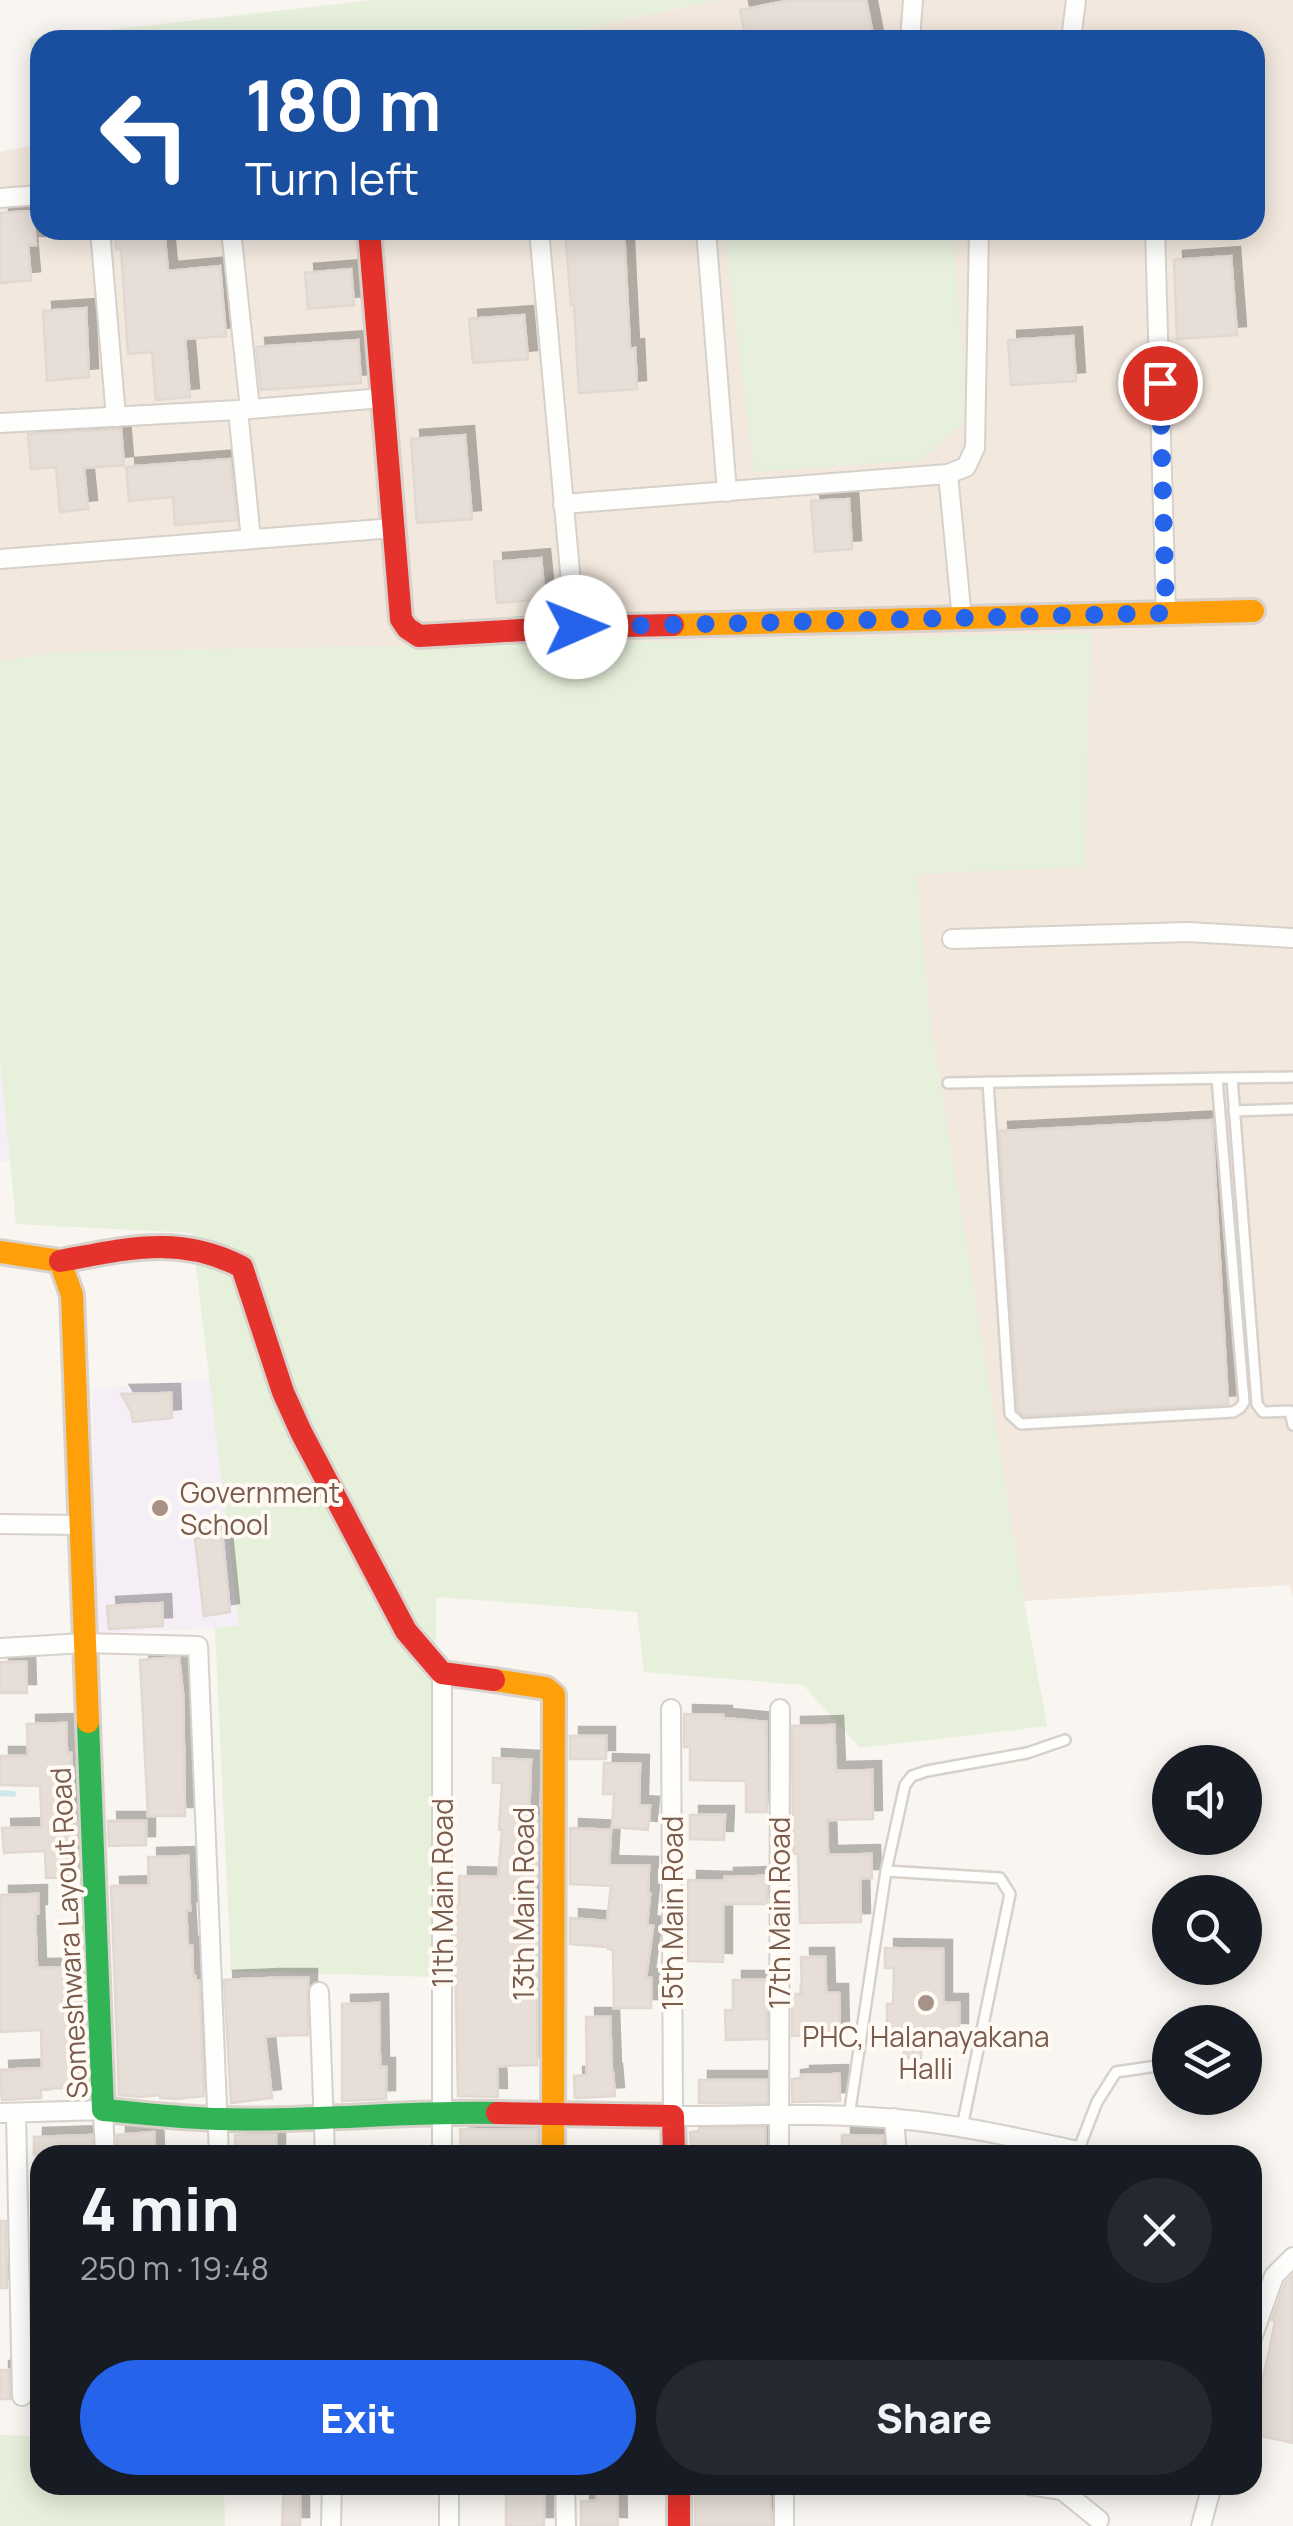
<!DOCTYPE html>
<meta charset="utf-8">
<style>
:root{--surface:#171b24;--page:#242831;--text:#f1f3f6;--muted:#9ea1a6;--accent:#2563eb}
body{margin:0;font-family:Manrope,sans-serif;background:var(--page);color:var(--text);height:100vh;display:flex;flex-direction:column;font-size:38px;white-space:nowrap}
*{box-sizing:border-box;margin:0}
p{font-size:32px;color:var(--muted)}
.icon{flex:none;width:55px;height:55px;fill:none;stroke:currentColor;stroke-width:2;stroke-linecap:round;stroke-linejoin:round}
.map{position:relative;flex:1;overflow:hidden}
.sheet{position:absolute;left:30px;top:2145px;width:1232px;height:350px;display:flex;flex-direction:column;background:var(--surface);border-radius:30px;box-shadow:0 5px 25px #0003}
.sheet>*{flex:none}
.guide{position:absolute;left:30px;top:30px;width:1235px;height:210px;border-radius:30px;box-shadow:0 5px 25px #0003;background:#1a4fa0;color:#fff;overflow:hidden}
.controls{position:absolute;left:1152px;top:1745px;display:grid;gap:20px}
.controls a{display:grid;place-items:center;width:110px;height:110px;border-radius:50%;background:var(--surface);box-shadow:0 5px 25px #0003;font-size:50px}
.pin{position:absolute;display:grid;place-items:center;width:85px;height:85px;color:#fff;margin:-42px;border:5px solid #fff;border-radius:50%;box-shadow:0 2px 10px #0007}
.me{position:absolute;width:110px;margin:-55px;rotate:89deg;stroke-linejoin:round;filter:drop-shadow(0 0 8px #0008)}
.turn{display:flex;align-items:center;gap:35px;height:210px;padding:0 50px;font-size:45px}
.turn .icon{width:130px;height:130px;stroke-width:2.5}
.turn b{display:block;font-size:70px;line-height:85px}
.round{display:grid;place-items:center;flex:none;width:105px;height:105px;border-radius:52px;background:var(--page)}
.summary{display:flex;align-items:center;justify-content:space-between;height:170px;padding:0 50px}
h1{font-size:60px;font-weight:800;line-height:75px}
.cta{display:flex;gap:20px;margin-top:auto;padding:20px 50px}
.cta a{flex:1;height:115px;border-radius:60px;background:var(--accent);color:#fff;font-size:40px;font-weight:800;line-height:115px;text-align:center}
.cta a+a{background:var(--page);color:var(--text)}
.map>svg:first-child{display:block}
.residential{fill:#f2e8de}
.education{fill:#f6eef6}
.green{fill:#e7f0db}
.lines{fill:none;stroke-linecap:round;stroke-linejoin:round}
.stream{stroke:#d0e8ea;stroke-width:6}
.building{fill:#e6ded7;stroke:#e2d8d2;stroke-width:2.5;filter:url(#shadow)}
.lane-casing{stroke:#d7d1cb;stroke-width:14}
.street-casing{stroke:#d7d1cb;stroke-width:22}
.fast-casing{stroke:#d9d2cb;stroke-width:28}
.slow-casing{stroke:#d9d2cb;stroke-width:28}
.jam-casing{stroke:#d9d2cb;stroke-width:28}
.lane{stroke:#fefefd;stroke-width:9}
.street{stroke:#fefefd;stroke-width:18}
.fast{stroke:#30b455;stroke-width:22}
.slow{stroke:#ff9f0a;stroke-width:22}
.jam{stroke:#e5322d;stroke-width:22}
.route{stroke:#2563eb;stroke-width:18;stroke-dasharray:0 32.4}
.poi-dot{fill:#a69286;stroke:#fffaf3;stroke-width:4}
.labels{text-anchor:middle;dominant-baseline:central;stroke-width:8;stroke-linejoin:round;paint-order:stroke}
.poi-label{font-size:28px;fill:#7a5c4d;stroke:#fffaf3;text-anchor:start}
.street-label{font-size:28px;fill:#7a5c4d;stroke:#fffaf3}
</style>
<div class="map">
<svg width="1293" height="2526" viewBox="0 0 1293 2526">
<defs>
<filter id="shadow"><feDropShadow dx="9" dy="-9" stdDeviation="0" flood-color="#0004"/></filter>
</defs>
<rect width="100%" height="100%" fill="#f9f5f0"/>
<path class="residential" d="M718,0H1293V1597L1290,1585L1024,1601L931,1025L916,873L1091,634L57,652L0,662V152L40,144V230H1255V40H530Z"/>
<g class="education">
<path d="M0,1060L10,1161L0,1162Z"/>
<path d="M211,1379L239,1627L97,1633L92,1389Z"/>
</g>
<g class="green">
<path d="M373,0H718L530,40H40V144L36,145L30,39Z"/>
<path d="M724,230H952L968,418L922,460L754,472Z"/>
<path d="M1091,633L1085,867L916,874L931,1025L1024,1601L1047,1726L860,1748L803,1685L644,1672L637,1612L436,1597L433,1977L231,1971L215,1628L239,1626L192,1233L16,1224L0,1060V662L57,652Z"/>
<path d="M0,2435L40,2436V2485H224L225,2526H0Z"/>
</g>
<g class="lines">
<path class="stream" d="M0,1793L13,1794"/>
</g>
<g class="building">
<path d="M791,0H866L874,40H746L740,10Z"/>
<path d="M33,211L36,245H28L31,280L0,283V213Z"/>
<path d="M115,230H164L168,271L220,266L226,336L185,339L190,397L156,400L152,352L128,354L121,249H116Z"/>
<path d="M565,230H624L630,349L635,348L637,389L579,393L574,305H571Z"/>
<path d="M1231,256L1237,335L1177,339L1174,260Z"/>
<path d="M351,269L354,305L308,309L305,273Z"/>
<path d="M86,308L89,377L47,381L43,311Z"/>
<path d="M524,315L528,359L473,363L469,319Z"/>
<path d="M1073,336L1076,381L1011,385L1008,340Z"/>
<path d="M358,340L361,383L261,390L256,347Z"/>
<path d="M121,429L124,465L84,468L88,509L60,512L56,467L31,469L28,434Z"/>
<path d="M465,435L472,519L417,523L411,439Z"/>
<path d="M230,459L237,520L175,525L173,497L129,501L126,467Z"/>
<path d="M849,499L852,549L815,552L811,501Z"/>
<path d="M541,558L545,599L497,603L494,562Z"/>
<path d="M1212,1120L1228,1404L1024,1416L1018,1410L999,1131Z"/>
<path d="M171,1393L172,1418L133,1422L131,1411L121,1394Z"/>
<path d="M222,1532L230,1612L204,1616L195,1539Z"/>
<path d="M162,1603L163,1626L109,1629L107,1606Z"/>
<path d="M167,1658H179L183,1694L185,1816H148L140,1660Z"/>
<path d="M0,1662H26L27,1693H0Z"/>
<path d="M684,1714L723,1715V1718L766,1722L767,1812H746V1781L690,1780V1747H684Z"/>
<path d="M66,1723L67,1753H71L73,1818L76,1822L77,1877L46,1878L45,1851L4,1853L2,1828L42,1827L40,1786L0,1785V1756H28L27,1724Z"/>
<path d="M834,1725L836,1771L872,1770L873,1819L827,1820L828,1855L871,1854L872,1878H860L861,1922L800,1923L798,1854H793L792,1726Z"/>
<rect x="570" y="1736" width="36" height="23"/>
<path d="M493,1758L531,1760L529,1817H537V1881H535L537,1916V2065L497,2066L498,2097L458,2096L454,1906L459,1905V1876L498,1877L502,1830H499L502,1783H493Z"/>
<path d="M604,1763L640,1764L639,1805L650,1806L648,1830L612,1827L614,1794H603Z"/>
<path d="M690,1815H725L724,1840L690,1839Z"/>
<path d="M108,1821H146V1845L109,1846Z"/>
<path d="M570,1828L611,1830L609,1865L649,1866L648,1894H650L647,1925L653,1926L646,1978H651V2008H614L613,1950L608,1949V1947L570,1944V1918L607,1921L611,1886L570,1884Z"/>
<path d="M188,1856L190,1910H186L188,1946H192L193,1977L195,1976L196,1981H199L204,2096L176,2099L160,2098V2095L140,2097L119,2095L111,1886L149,1885L148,1857Z"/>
<path d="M767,1876V1904H723V1962L688,1961V1880L725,1881V1877Z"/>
<path d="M38,1894V1913H35L37,1968L81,1967L86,2087L41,2089V2098L2,2100L0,2070L42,2068L41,2030L0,2032V1895Z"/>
<path d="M885,1948L943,1949V2003H959V2032H922L921,2058H904V2034L887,2033V2004H893L894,1968H885Z"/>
<path d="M801,1957H825L826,1993H839L840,2035L792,2036V1994H802Z"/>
<path d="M270,1978H308V2035L265,2036L272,2098L231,2103L224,1980Z"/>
<path d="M733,1980H767V2039L726,2040L725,2010H733Z"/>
<path d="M379,2003L380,2067H386V2099L342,2101V2004Z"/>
<path d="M586,2017H610L612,2073H613L615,2096L575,2098L574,2076L587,2075Z"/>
<path d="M839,2074L840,2101L792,2102V2079L801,2078V2075Z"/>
<rect x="699" y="2080" width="68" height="23"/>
<path d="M699,2128H765L766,2155H692L690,2132L699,2131Z"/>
<path d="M460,2129L537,2130V2155H461Z"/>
<path d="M154,2132L155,2155H117V2135Z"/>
<path d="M92,2135V2155H34V2137Z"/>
<rect x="235" y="2135" width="41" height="20"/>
<path d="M842,2135L883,2136L884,2155H842Z"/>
<path d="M0,2221H6L7,2288H0Z"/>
<path d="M31,2221H40V2287H32Z"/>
<path d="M1293,2275V2443L1252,2434V2406L1256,2407L1269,2351L1275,2321L1272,2320L1273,2317L1285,2283Z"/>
<path d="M0,2370H9L10,2399H0Z"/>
<path d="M284,2485H300V2526H282Z"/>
<rect x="506" y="2485" width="38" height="41"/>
<path d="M597,2485L617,2487L618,2526H581V2501H597Z"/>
<path d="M695,2485H769L772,2526H695Z"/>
</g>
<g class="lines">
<g class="lane-casing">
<g id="lane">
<path d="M1232,1078L1257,1404L1263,1412L1290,1411L1293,1425"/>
<path d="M988,1082L1010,1414L1021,1424L1233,1412L1240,1408L1244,1402L1217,1078"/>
<path d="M948,1083L1293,1077"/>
<path d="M1234,1111L1293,1109"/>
<path d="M886,1871L1000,1878L1010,1894L962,2127"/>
<path d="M849,2116L886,1871L905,1785L912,1776L927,1771L1027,1753L1065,1740"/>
<path d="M1078,2151L1097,2102L1116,2072L1170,2064"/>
</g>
</g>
<g class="street-casing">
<g id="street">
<path d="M910,40L913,0"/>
<path d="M1071,40L1076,0"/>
<path d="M0,198L40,195"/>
<path d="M100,230L116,417"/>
<path d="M231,230L250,409"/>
<path d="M539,230L575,627"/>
<path d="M706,230L727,492"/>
<path d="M1155,230L1166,613"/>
<path d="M238,410L251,539"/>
<path d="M0,423L238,410L383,398"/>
<path d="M948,474L962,619"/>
<path d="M563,504L948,474L966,467L975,448L979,230"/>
<path d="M0,559L394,528"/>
<path d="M952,939L1188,932L1293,938"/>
<path d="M0,1524L80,1525"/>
<path d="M0,1648L84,1643L198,1646L219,2155"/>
<path d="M442,1673V2155"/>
<path d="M671,1709L673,2116C746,2116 824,2112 896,2119C958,2124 1018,2138 1078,2151L1077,2155"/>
<path d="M319,1992L325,2155"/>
<path d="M0,2113L103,2110L105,2155"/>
<path d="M16,2113L22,2396"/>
<path d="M894,2118L897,2155"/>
<path d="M779,2155L780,1709"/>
<path d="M1252,2338L1274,2276L1293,2257"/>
<path d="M449,2485V2526"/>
<path d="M565,2485L566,2526"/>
<path d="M1029,2485L1062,2490L1099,2520"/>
<path d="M331,2526L332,2485"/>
<path d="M784,2526V2485"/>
<path d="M1201,2526L1212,2485"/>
</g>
</g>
<g class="fast-casing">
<path id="fast" d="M88,1722L103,2110C141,2113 180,2118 219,2119C312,2122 404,2111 497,2113"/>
</g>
<g class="slow-casing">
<g id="slow">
<path d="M673,625L1253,611"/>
<path d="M0,1252L60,1261L72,1295L88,1722"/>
<path d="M494,1680L546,1688L554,1695L553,2155"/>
</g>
</g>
<g class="jam-casing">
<g id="jam">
<path d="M369,230L401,619L407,628L419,636L575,627L673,625"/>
<path d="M60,1261C126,1249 179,1234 242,1267L283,1392L301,1432L406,1631L442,1673L494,1680"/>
<path d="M497,2113L673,2116L674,2155"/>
<path d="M679,2485V2526"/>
</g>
</g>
<use href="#lane" class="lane"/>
<use href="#street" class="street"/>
<use href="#fast" class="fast"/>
<use href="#slow" class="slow"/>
<use href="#jam" class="jam"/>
</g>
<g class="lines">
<path class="route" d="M576,627L1166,613L1160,383"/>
</g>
<g class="poi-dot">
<circle cx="160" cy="1508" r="10"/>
<circle cx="926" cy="2003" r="10"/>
</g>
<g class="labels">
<g class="poi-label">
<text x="180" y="1492">Government<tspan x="180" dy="32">School</tspan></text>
<text x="926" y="2036" text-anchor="middle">PHC, Halanayakana<tspan x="926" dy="32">Halli</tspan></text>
</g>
<g class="street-label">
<text transform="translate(442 1893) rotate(-90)">11th Main Road</text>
<text transform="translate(523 1904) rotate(-90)">13th Main Road</text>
<text transform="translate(672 1913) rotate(-90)">15th Main Road</text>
<text transform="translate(779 1913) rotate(-90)">17th Main Road</text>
<text transform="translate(68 1933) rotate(-93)">Someshwara Layout Road</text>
</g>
</g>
</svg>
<div class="controls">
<a><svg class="icon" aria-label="sound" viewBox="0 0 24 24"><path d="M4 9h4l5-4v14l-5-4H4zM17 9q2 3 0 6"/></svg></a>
<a><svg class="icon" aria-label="search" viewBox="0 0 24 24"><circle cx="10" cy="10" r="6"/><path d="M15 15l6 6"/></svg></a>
<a><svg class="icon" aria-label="layers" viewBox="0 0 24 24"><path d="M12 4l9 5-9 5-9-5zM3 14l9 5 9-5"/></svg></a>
</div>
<div class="pin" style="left:1160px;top:383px;background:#d93025"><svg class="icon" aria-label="arrive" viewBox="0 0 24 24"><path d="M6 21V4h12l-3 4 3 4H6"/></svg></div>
<svg class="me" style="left:576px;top:627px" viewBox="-20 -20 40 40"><circle r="19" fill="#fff"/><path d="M0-13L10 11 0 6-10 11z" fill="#2563eb"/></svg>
<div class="guide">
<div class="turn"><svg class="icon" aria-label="left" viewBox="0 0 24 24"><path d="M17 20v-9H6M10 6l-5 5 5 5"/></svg><div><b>180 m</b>Turn left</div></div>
</div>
<section class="sheet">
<div class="summary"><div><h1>4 min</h1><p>250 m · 19:48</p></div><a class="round"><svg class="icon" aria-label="close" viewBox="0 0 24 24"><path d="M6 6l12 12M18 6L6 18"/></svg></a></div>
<div class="cta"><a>Exit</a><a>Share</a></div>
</section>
</div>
